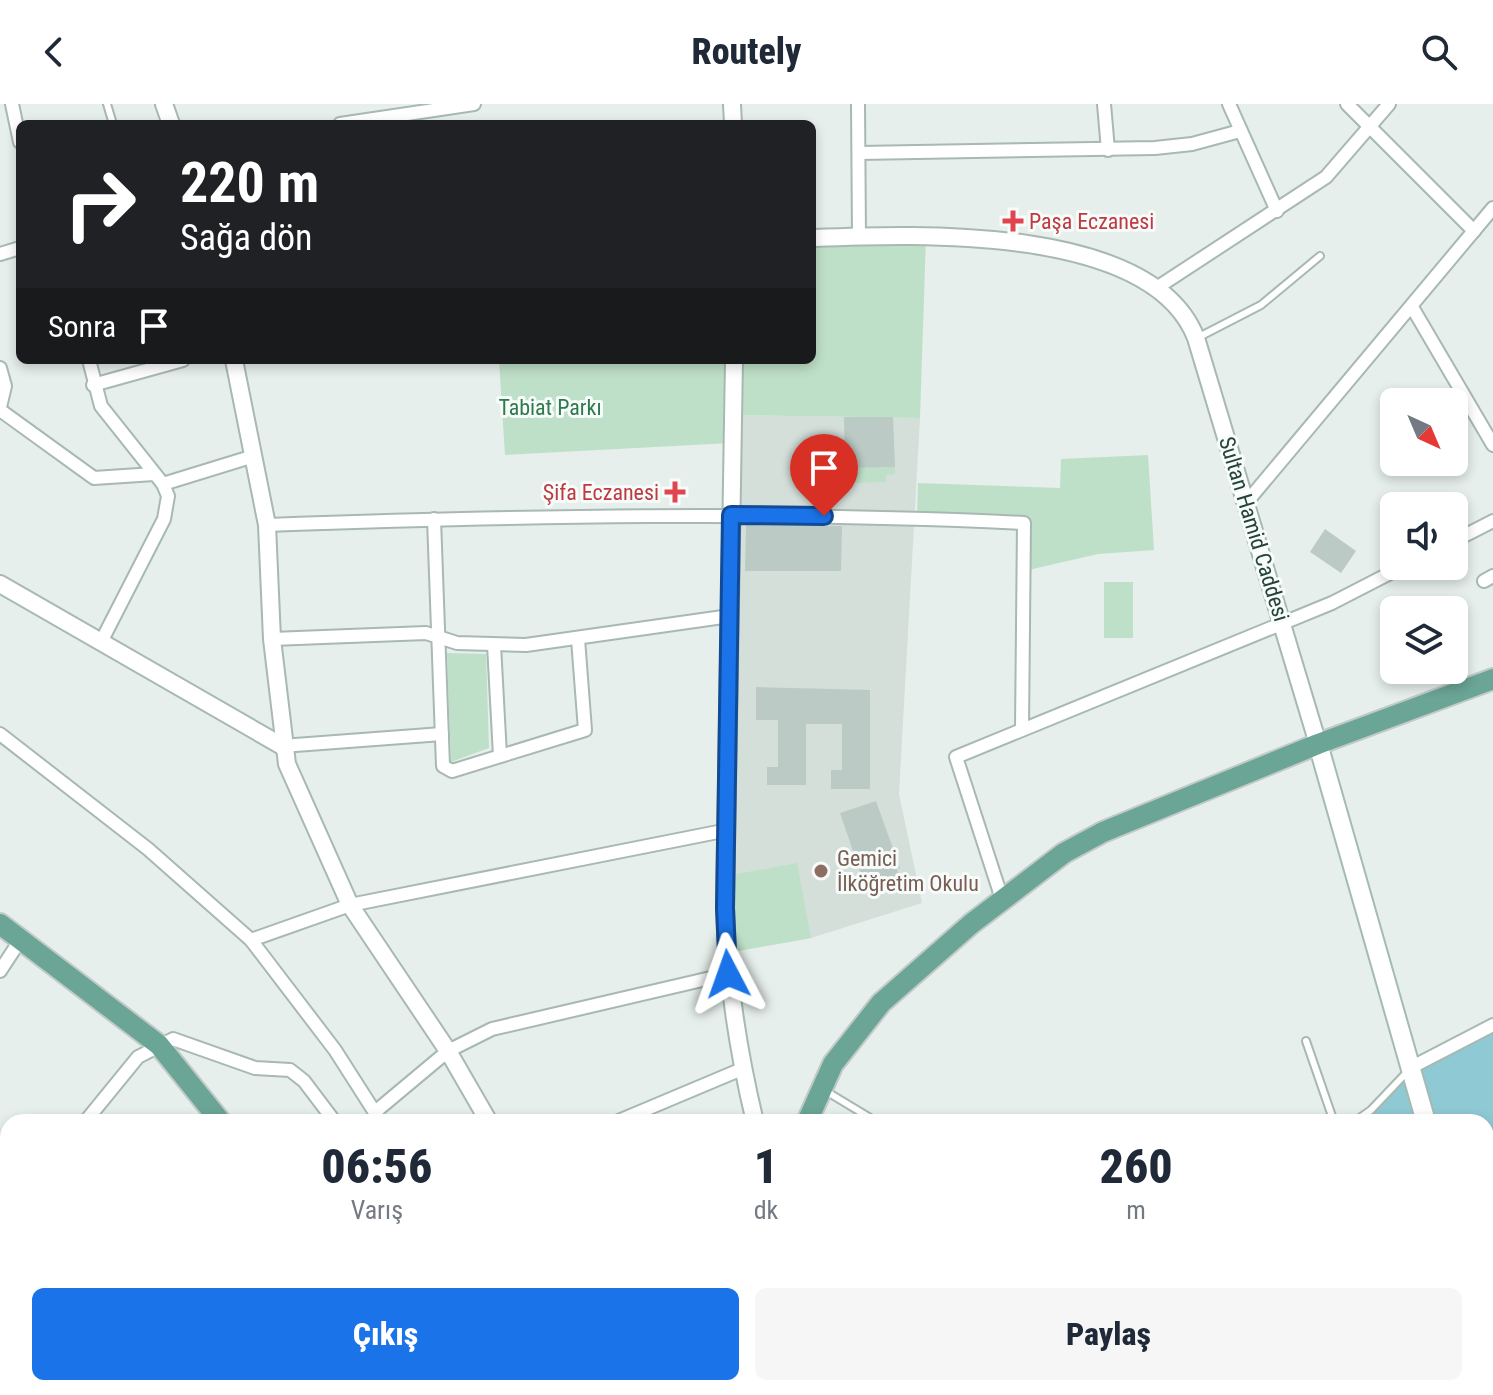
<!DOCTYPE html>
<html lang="tr">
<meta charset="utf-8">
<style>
:root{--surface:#fff;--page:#f6f6f7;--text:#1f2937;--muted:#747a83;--accent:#1a73e8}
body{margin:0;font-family:"Roboto Condensed",sans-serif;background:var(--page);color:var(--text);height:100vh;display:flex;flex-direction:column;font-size:30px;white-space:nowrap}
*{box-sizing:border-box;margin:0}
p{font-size:26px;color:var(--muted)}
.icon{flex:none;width:44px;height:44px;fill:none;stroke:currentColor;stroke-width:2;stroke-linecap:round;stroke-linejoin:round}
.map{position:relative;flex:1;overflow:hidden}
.sheet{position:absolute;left:0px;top:1010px;width:1494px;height:282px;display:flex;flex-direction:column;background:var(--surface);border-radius:24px 24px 0 0;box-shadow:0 4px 12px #0003}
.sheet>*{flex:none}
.hud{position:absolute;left:16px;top:16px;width:800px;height:244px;border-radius:12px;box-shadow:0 4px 12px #0003;background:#202124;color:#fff;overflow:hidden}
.needle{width:52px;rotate:136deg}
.fabs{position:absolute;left:1380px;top:284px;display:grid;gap:16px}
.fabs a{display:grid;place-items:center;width:88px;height:88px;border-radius:12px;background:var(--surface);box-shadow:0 4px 12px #0003;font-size:40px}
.pin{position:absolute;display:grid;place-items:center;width:68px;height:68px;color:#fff;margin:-82px -34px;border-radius:50% 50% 50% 0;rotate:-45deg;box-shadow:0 0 8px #0007}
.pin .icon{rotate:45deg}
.me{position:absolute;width:88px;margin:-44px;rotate:356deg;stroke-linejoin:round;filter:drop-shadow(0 0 6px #0008)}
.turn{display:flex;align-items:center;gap:28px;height:168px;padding:0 32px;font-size:36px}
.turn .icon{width:104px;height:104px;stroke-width:2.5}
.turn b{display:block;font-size:56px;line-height:68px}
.then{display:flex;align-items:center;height:76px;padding:0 32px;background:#0003;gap:16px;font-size:30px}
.eta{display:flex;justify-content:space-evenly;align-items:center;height:136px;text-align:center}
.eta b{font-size:48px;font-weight:800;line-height:56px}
.primary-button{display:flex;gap:16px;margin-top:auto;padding:16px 32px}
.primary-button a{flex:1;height:92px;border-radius:12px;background:var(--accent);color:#fff;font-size:32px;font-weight:800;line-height:92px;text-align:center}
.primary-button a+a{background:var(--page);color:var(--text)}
header{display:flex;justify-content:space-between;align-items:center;height:104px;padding:0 32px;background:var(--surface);font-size:36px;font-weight:800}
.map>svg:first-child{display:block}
.built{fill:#d4dfda}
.green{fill:#bfe0c8}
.water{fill:#8ec9d4}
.building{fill:#bbcac4}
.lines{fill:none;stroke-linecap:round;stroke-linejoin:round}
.service-casing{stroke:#a8b8b2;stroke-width:10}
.pedestrian-casing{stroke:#a8b8b2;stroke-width:13}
.minor-casing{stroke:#a8b8b2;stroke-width:16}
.tertiary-casing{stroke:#a8b8b2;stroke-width:20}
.secondary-casing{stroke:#a4bbb3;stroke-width:22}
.primary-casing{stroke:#c2cac8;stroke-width:24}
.path{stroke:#86b3a5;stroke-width:3;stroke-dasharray:4 6;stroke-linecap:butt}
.service{stroke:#fff;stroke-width:6}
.pedestrian{stroke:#fff;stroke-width:9}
.minor{stroke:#fff;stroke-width:12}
.tertiary{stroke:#fff;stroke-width:16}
.secondary{stroke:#fff;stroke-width:18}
.primary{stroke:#6aa596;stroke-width:20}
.route-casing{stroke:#114b97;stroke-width:20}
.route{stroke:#1a73e8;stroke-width:14}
.health-dot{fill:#e0444e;stroke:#f7fbf9;stroke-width:3}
.education-dot{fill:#8d6e63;stroke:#f7fbf9;stroke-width:3}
.labels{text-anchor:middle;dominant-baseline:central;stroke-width:6;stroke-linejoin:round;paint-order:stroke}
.health-label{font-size:22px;fill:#be3a42;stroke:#f7fbf9;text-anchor:start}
.park-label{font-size:22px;fill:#2d7a4b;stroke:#f7fbf9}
.street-label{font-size:22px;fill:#24423a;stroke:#f7fbf9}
.education-label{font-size:22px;fill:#785e54;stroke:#f7fbf9;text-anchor:start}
</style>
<header><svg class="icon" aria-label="back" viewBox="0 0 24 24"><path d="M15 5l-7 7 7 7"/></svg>Routely<svg class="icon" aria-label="search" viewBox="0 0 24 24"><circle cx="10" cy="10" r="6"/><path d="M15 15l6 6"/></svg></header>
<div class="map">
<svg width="1493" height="1291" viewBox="0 0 1493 1291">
<rect width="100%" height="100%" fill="#e6efeb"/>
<path class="built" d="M732,311L920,314L899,690L922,799L811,834L727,849Z"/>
<g class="green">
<path d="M926,133L920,314L733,311L731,339L505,351L499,256H812V135Z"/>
<path d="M1148,351L1154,446L1098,450L1024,467V419L917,414L918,379L1060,384L1061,355Z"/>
<path d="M895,363V370L886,371V378L845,379V364Z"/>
<rect x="1104" y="478" width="29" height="56"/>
<path d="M447,549L486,550L489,644L451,658Z"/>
<path d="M797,759L811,834L726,849V772Z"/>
</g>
<g class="water">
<path d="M1493,929V1195L1486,1199V1018H1354L1412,963Z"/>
<path d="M607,1284H1352L1343,1291H601Z"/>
</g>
<g class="building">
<path d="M844,313H893L895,363L845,364Z"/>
<path d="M746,421L842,422L841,467H745Z"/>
<path d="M1325,425L1356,447L1341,469L1310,448Z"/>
<path d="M756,583L870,586V685H831V666H842V620H806V681H767V663H778V616H756Z"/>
<path d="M876,697L900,764L897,765L899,772L879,780L876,771L863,776L840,709Z"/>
</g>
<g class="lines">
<g class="service-casing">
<g id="service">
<path d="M107,0L113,20"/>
<path d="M1199,233L1261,201L1320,152"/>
<path d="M1306,937L1334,1018"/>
<path d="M824,986L877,1018"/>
<path d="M1354,1018L1371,1006L1409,966"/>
</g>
</g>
<g class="pedestrian-casing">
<path id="pedestrian" d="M636,1284L640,1291"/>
</g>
<g class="minor-casing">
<g id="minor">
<path d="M12,0L20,38"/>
<path d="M858,0L859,132"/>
<path d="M1104,0L1108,46"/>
<path d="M1229,0L1277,107"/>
<path d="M1347,0L1474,127"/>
<path d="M340,20L474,0"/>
<path d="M859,49L1155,44L1192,40L1240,27"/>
<path d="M0,150L20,144"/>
<path d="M1158,183L1326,73L1389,0"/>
<path d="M1412,203L1493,341"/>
<path d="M89,256L101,302L163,380L168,392L164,415L101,538"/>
<path d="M0,264L5,282L0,303"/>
<path d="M93,281L183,256"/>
<path d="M0,306L94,374L154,370"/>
<path d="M163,380L254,352"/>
<path d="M1246,399L1493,104"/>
<path d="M434,415L443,662L452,667L585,626L578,535"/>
<path d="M267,421C520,412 772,407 1024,419L1022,624"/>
<path d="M1454,437L1493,417"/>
<path d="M1484,477L1493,472"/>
<path d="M272,535L426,529L457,539L526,541L730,512"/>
<path d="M494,541L500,652"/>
<path d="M0,630L148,745L251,836L335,946L381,1018"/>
<path d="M282,642L442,630"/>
<path d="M1002,795L956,653L1332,499L1404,462"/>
<path d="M251,836L350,801L728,726"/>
<path d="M0,867L21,835"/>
<path d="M1412,963L1493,921"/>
<path d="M375,1008L448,947L492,925L728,870"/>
<path d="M85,1018L138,953L173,935L255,964L290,966L304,977L335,1018"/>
<path d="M616,1018L742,965"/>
<path d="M0,1094L8,1095"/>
<path d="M0,1167L8,1179"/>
<path d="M1486,1237L1493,1233"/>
<path d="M99,1284L104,1291"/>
<path d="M195,1291L213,1284"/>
<path d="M482,1291L488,1284"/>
<path d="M1396,1291L1408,1284"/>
</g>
</g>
<g class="tertiary-casing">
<g id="tertiary">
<path d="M164,0L171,20"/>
<path d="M732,0L733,20"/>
<path d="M812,134C914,130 1152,120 1196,234L1318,640"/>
<path d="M234,256L267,421L272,535L287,660L350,801L448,947L489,1018"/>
<path d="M734,256L725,804C727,877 738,947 755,1018"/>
<path d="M0,480L282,642"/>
</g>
</g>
<g class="secondary-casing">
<g id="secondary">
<path d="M1318,640L1426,1018"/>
<path d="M1486,1249L1493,1283"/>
</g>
</g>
<g class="primary-casing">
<g id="primary">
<path d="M0,820L159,941L221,1018"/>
<path d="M807,1018L833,960L881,899L971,820L1064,749L1103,728L1318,640L1493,575"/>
</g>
</g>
<path class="path" d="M1206,1284L1210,1291"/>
<use href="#service" class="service"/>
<use href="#pedestrian" class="pedestrian"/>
<use href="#minor" class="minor"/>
<use href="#tertiary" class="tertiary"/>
<use href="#secondary" class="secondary"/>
<use href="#primary" class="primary"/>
</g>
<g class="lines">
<g class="route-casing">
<path id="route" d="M728,870L725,804L731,411L824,412"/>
</g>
<use href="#route" class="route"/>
</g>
<g class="health-dot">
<path d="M1009 105h8v8h8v8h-8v8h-8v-8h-8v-8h8z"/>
<path d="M671 376h8v8h8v8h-8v8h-8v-8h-8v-8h8z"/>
</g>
<circle class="education-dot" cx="821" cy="767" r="8"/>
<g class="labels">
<g class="health-label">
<text x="1029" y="117">Paşa Eczanesi</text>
<text x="659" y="388" text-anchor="end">Şifa Eczanesi</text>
</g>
<g class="park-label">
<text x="550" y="303">Tabiat Parkı</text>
</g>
<g class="street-label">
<text transform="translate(1254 425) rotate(73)">Sultan Hamid Caddesi</text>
</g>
<g class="education-label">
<text x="837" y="754">Gemici<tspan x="837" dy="25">İlköğretim Okulu</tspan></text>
</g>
</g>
</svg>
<div class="fabs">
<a><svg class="needle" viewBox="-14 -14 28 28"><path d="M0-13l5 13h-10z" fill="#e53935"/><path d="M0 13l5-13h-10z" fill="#747a83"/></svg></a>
<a><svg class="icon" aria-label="sound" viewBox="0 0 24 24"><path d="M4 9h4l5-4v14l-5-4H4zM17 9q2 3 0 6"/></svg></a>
<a><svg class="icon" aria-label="layers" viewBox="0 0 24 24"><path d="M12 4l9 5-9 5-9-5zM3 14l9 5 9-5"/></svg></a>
</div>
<div class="pin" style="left:824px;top:412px;background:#d93025"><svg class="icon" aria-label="arrive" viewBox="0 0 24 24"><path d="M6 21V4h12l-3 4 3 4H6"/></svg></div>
<svg class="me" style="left:728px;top:870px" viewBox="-20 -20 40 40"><path d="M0-17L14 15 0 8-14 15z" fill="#1a73e8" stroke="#fff" stroke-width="4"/></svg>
<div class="hud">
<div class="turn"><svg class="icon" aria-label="right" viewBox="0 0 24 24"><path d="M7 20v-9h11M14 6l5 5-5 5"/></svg><div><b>220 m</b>Sağa dön</div></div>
<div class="then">Sonra<svg class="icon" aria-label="arrive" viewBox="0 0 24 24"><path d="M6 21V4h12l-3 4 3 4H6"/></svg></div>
</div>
<section class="sheet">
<div class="eta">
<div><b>06:56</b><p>Varış</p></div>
<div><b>1</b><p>dk</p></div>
<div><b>260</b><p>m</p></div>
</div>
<div class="primary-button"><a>Çıkış</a><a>Paylaş</a></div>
</section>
</div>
